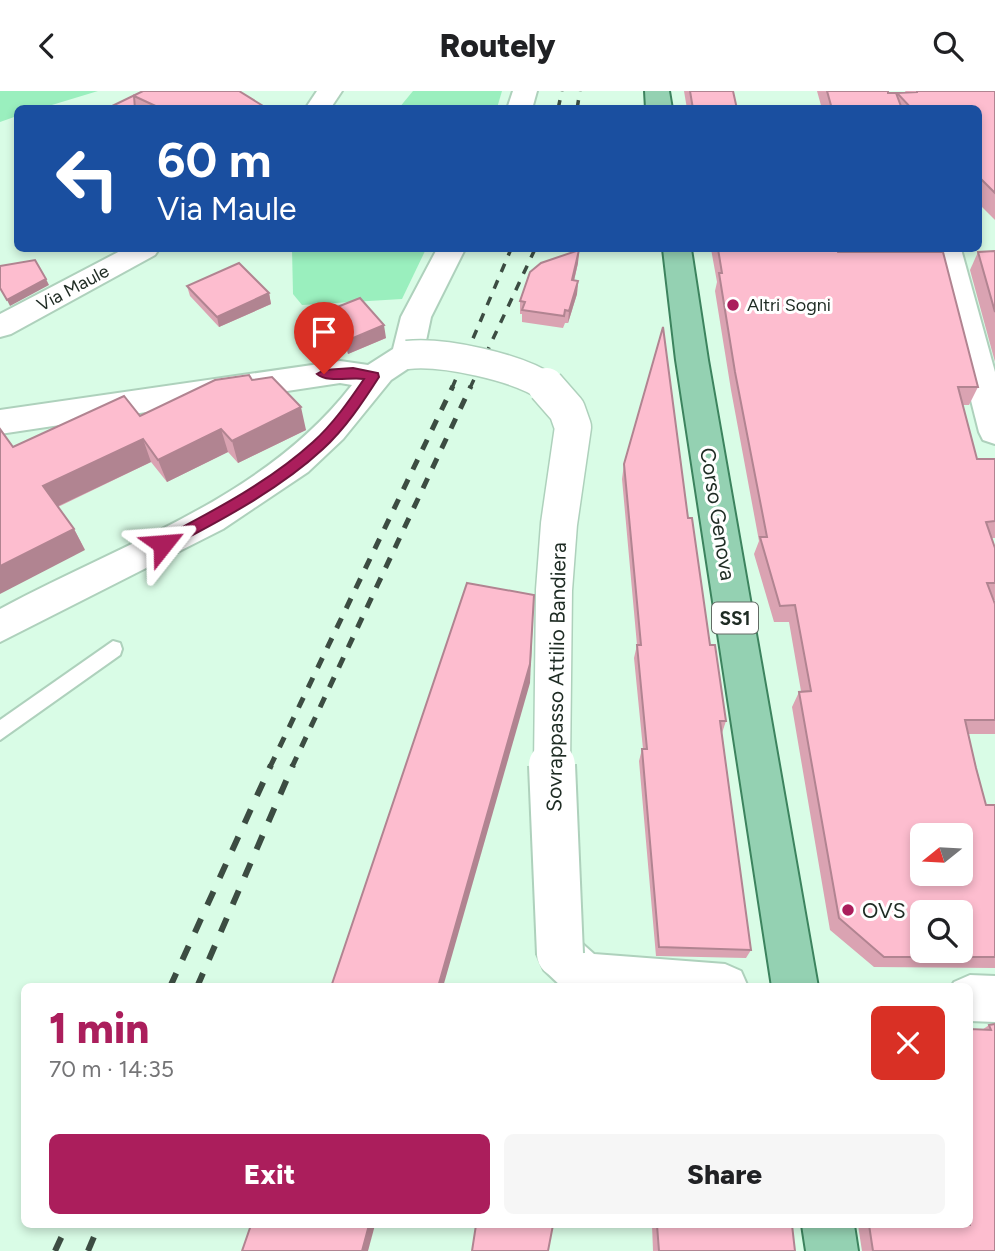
<!DOCTYPE html>
<meta charset="utf-8">
<style>
:root{--surface:#fff;--page:#f6f6f6;--text:#202124;--muted:#757577;--accent:#ab1e5c}
body{margin:0;font-family:Figtree,sans-serif;background:var(--page);color:var(--text);height:100vh;display:flex;flex-direction:column;font-size:26px;white-space:nowrap}
*{box-sizing:border-box;margin:0}
p{font-size:23px;color:var(--muted)}
.icon{flex:none;width:38px;height:38px;fill:none;stroke:currentColor;stroke-width:2;stroke-linecap:round;stroke-linejoin:round}
.map{position:relative;flex:1;overflow:hidden}
.details{position:absolute;left:21px;top:892px;width:952px;height:245px;display:flex;flex-direction:column;background:var(--surface);border-radius:10px;box-shadow:0 4px 10px #0003}
.details>*{flex:none}
.banner{position:absolute;left:14px;top:14px;width:968px;height:147px;border-radius:10px;box-shadow:0 4px 10px #0003;background:#1a4fa0;color:#fff;overflow:hidden}
.needle{width:46px;rotate:252deg}
.buttons{position:absolute;left:910px;top:732px;display:grid;gap:14px}
.buttons a{display:grid;place-items:center;width:63px;height:63px;border-radius:10px;background:var(--surface);box-shadow:0 4px 10px #0003;font-size:35px}
.pin{position:absolute;display:grid;place-items:center;width:60px;height:60px;color:#fff;margin:-72px -30px;border-radius:50% 50% 50% 0;rotate:-45deg;box-shadow:0 0 7px #0007}
.pin .icon{rotate:45deg}
.me{position:absolute;width:77px;margin:-38px;rotate:62deg;stroke-linejoin:round;filter:drop-shadow(0 0 5px #0008)}
.turn{display:flex;align-items:center;gap:24px;height:147px;padding:0 28px;font-size:32px}
.turn .icon{width:91px;height:91px;stroke-width:2.5}
.turn b{display:block;font-size:49px;line-height:60px}
.round{display:grid;place-items:center;flex:none;width:74px;height:74px;border-radius:10px;background:var(--page)}
.overview{display:flex;align-items:center;justify-content:space-between;height:119px;padding:0 28px}
h1{font-size:42px;font-weight:800;line-height:52px;color:var(--accent)}
.button{display:flex;gap:14px;margin-top:auto;padding:14px 28px}
.button a{flex:1;height:80px;border-radius:10px;background:var(--accent);color:#fff;font-size:28px;font-weight:800;line-height:80px;text-align:center}
.button a+a{background:var(--page);color:var(--text)}
header{display:flex;justify-content:space-between;align-items:center;height:91px;padding:0 28px;background:var(--surface);font-size:32px;font-weight:800}
.map>svg:first-child{display:block}
.green{fill:#9aefbe}
.lines{fill:none;stroke-linecap:round;stroke-linejoin:round}
.lane-casing{stroke:#aed1bc;stroke-width:4}
.street-casing{stroke:#aed1bc;stroke-width:4}
.primary-casing{stroke:#3c835e;stroke-width:4}
.lane{fill:#fff;fill-rule:evenodd}
.street{fill:#fff;fill-rule:evenodd}
.primary{fill:#94d1b2;fill-rule:evenodd}
.rail-far2{stroke:#3c4c42;stroke-width:3.5;stroke-dasharray:9 9;stroke-linecap:butt}
.rail-far1{stroke:#3c4c42;stroke-width:5;stroke-dasharray:11 11;stroke-linecap:butt}
.rail{stroke:#3c4c42;stroke-width:6;stroke-dasharray:15 15;stroke-linecap:butt}
.street-bridge-far2-casing{stroke:#aed1bc;stroke-width:31;stroke-linecap:butt}
.street-bridge-far1-casing{stroke:#aed1bc;stroke-width:39;stroke-linecap:butt}
.street-bridge-casing{stroke:#aed1bc;stroke-width:50;stroke-linecap:butt}
.street-bridge-far2{stroke:#fff;stroke-width:28}
.street-bridge-far1{stroke:#fff;stroke-width:36}
.street-bridge{stroke:#fff;stroke-width:46}
.wall{fill:#daa3b2}
.shaded-wall{fill:#b18491}
.building{fill:#fdbdcf;stroke:#b18491;stroke-width:2;fill-rule:evenodd}
.route{fill:#ab1e5c;stroke:#6f143c;stroke-width:2}
.poi-dot{fill:#ab1e5c;stroke:#fff;stroke-width:2.5}
.labels{text-anchor:middle;dominant-baseline:central;stroke-width:6;stroke-linejoin:round;paint-order:stroke}
.far-street-label{font-size:18px;fill:#1e2b23;stroke:#fff}
.far-poi-label{font-size:18px;fill:#1e2b23;stroke:#fff;text-anchor:start}
.shield{fill:#fff;stroke:#626b65;stroke-width:2}
.shield-label{font-size:19px;font-weight:bold;fill:#1e2b23}
.street-label{font-size:21px;fill:#1e2b23;stroke:#fff}
.poi-label{font-size:21px;fill:#1e2b23;stroke:#fff;text-anchor:start}
</style>
<header><svg class="icon" aria-label="back" viewBox="0 0 24 24"><path d="M15 5l-7 7 7 7"/></svg>Routely<svg class="icon" aria-label="search" viewBox="0 0 24 24"><circle cx="10" cy="10" r="6"/><path d="M15 15l6 6"/></svg></header>
<div class="map">
<svg width="995" height="1160" viewBox="0 0 995 1160">
<rect width="100%" height="100%" fill="#d9fce6"/>
<g class="green">
<path d="M0,0H98L42,17L18,18L17,25L0,31Z"/>
<path d="M413,0H502L497,17H399Z"/>
<path d="M292,158H426L402,208L302,214L293,203Z"/>
</g>
<g class="lines">
<g class="lane-casing">
<path id="lane" d="M113,550L120,552L122,558L120,564L0,649V629Z"/>
</g>
<g class="street-casing">
<g id="street">
<path d="M317,0H342L330,18H305Z"/>
<path d="M513,0H537L532,18H507Z"/>
<path d="M124,158H159L155,164L11,243L0,246V223Z"/>
<path d="M437,158H465L431,226L423,264L418,271L391,289L343,348L308,381L223,438L0,551V518C122,452 264,408 352,294L340,292L0,343V319L340,270L368,274L393,258L401,226Z"/>
<path d="M933,158H961L995,281V353L983,349L979,341Z"/>
<path d="M560,841L576,847L594,863L725,873L741,880L748,896H562L544,879L537,863L544,847Z"/>
<path d="M970,884L995,885V931L970,930V896H951L954,891Z"/>
</g>
</g>
<g class="primary-casing">
<g id="primary">
<path d="M645,0H669L672,18H646Z"/>
<path d="M663,158H691L708,269L818,896H772L676,269Z"/>
<path d="M802,1134H854L858,1160H806Z"/>
</g>
</g>
<use href="#lane" class="lane"/>
<use href="#street" class="street"/>
<use href="#primary" class="primary"/>
<g class="rail-far2">
<path d="M558,18L562,0"/>
<path d="M577,18L580,0"/>
<path d="M452,297L511,158"/>
<path d="M470,297L535,158"/>
</g>
<g class="rail-far1">
<path d="M270,676L453,295"/>
<path d="M292,676L471,295"/>
</g>
<g class="rail">
<path d="M170,896L271,674"/>
<path d="M197,896L293,674"/>
<path d="M55,1160L67,1134"/>
<path d="M88,1160L99,1134"/>
</g>
<g class="street-bridge-far2-casing">
<path id="street-bridge-far2" d="M407,264C443,260 518,276 548,297"/>
</g>
<g class="street-bridge-far1-casing">
<path id="street-bridge-far1" d="M546,295L567,319L573,336L559,433L554,499L552,676"/>
</g>
<g class="street-bridge-casing">
<path id="street-bridge" d="M552,674L560,863"/>
</g>
<use href="#street-bridge-far2" class="street-bridge-far2"/>
<use href="#street-bridge-far1" class="street-bridge-far1"/>
<use href="#street-bridge" class="street-bridge"/>
</g>
<g class="wall">
<path d="M143,0L268,18H106Z"/>
<path d="M684,0H733L737,18H687Z"/>
<path d="M817,0H888V2L897,4V2H906L905,0H995V129L978,112V18H822Z"/>
<path d="M711,158H872L858,161L978,296L969,314H963L977,368H995V447H992L995,457V509H993L995,513V643H968L986,714H995V877L874,876L830,839L792,616L799,601L801,600L789,531H774L754,463L759,450L731,299L715,200L717,191Z"/>
<path d="M579,159L578,172L574,190H578L577,203L568,232H565L563,237L522,231V223H520V210Z"/>
<path d="M995,160V271L970,179L978,161Z"/>
<path d="M187,195L269,202L271,213L219,236L190,205Z"/>
<path d="M332,218L386,247L348,263L334,230Z"/>
<path d="M252,289L306,339L238,372L228,361L167,391L151,371L58,416L74,438L85,459L13,356L140,325Z"/>
<path d="M624,373L688,427L710,554L726,630L722,642L751,859L746,867L656,865L639,670L642,658H643L634,567L637,554L622,388Z"/>
<path d="M995,933V1160H862L858,1134H970L982,939L989,934Z"/>
<path d="M652,1134H792L795,1160H653Z"/>
</g>
<g class="shaded-wall">
<path d="M833,158H872L831,167Z"/>
<path d="M579,159L578,172L571,202L572,189Z"/>
<path d="M46,188L49,194L10,215L7,209Z"/>
<path d="M578,190L577,203L568,232L569,220Z"/>
<path d="M269,202L271,213L219,236L217,226Z"/>
<path d="M384,234L386,247L348,263L346,250Z"/>
<path d="M301,316L306,339L238,372L232,350Z"/>
<path d="M221,338L228,361L167,391L158,369Z"/>
<path d="M143,348L151,371L54,417L43,395Z"/>
<path d="M74,438L85,459L0,503V475Z"/>
<path d="M534,504L530,592L443,896H438Z"/>
<path d="M369,1134H375L368,1160H362Z"/>
</g>
<g class="building">
<path d="M143,0H239L268,18H162L134,5L135,18H106Z"/>
<path d="M690,0H733L737,18H693Z"/>
<path d="M827,0H888V2H896L902,18H832Z"/>
<path d="M917,0H995V102L978,85V18H912L897,2L917,1Z"/>
<path d="M718,158H837L838,161H943L978,296H958L977,368H995V430L986,431L995,457V492H987L995,513V629H965L976,677L986,714H995V866H884L839,827L799,601L811,600L795,514L780,515L760,446H767L735,281L719,182H722ZM922,744H961V782H922ZM922,821H961V859H922Z"/>
<path d="M579,159L572,189L578,190L569,220L565,219L564,225L522,219L525,211L520,210L530,181L541,172Z"/>
<path d="M995,160V221L978,161Z"/>
<path d="M35,169L46,188L7,209L0,197V175Z"/>
<path d="M239,172L269,202L217,226L187,195Z"/>
<path d="M360,207L384,234L346,250L332,218Z"/>
<path d="M663,236L688,427H692L710,554H715L726,630H720L751,859L659,856L642,658H647L637,554H641L624,373Z"/>
<path d="M249,284L252,289L272,286L301,316L232,350L221,338L158,369L143,348L43,395L74,438L0,475V338L13,356L124,305L140,325L215,289Z"/>
<path d="M467,492L534,504L530,573L438,896H331Z"/>
<path d="M995,933V1160H873L869,1134H970V938L991,939L989,934Z"/>
<path d="M251,1134H369L362,1160H242Z"/>
<path d="M476,1134H553L548,1160H472Z"/>
<path d="M657,1134H792L795,1160H659Z"/>
</g>
<path class="route" d="M353,277L378,282L379,286C363,311 345,338 323,358C280,398 220,430 168,457H158L156,453L158,449C211,421 268,392 313,351C333,333 349,310 364,288C350,286 327,292 317,283L324,279Z"/>
<g class="poi-dot">
<circle cx="733" cy="214" r="7"/>
<circle cx="848" cy="819" r="7"/>
</g>
<g class="labels">
<g class="far-street-label">
<text transform="translate(73 197) rotate(-28)">Via Maule</text>
</g>
<g class="far-poi-label">
<text x="747" y="214">Altri Sogni</text>
</g>
<rect class="shield" x="712" y="511.5" width="46" height="31" rx="5"/>
<g class="shield-label">
<text x="735" y="527">SS1</text>
</g>
<g class="street-label">
<text transform="translate(718 423) rotate(81)">Corso Genova</text>
<text transform="translate(556 586) rotate(-89)">Sovrappasso Attilio Bandiera</text>
</g>
<g class="poi-label">
<text x="862" y="819">OVS</text>
</g>
</g>
</svg>
<div class="buttons">
<a><svg class="needle" viewBox="-14 -14 28 28"><path d="M0-13l5 13h-10z" fill="#e53935"/><path d="M0 13l5-13h-10z" fill="#757577"/></svg></a>
<a><svg class="icon" aria-label="search" viewBox="0 0 24 24"><circle cx="10" cy="10" r="6"/><path d="M15 15l6 6"/></svg></a>
</div>
<div class="pin" style="left:324px;top:283px;background:#d93025"><svg class="icon" aria-label="arrive" viewBox="0 0 24 24"><path d="M6 21V4h12l-3 4 3 4H6"/></svg></div>
<svg class="me" style="left:163px;top:453px" viewBox="-20 -20 40 40"><path d="M0-17L14 15 0 8-14 15z" fill="#ab1e5c" stroke="#fff" stroke-width="4"/></svg>
<div class="banner">
<div class="turn"><svg class="icon" aria-label="left" viewBox="0 0 24 24"><path d="M17 20v-9H6M10 6l-5 5 5 5"/></svg><div><b>60 m</b>Via Maule</div></div>
</div>
<section class="details">
<div class="overview"><div><h1>1 min</h1><p>70 m · 14:35</p></div><a class="round" style="background:#d93025;color:#fff"><svg class="icon" aria-label="close" viewBox="0 0 24 24"><path d="M6 6l12 12M18 6L6 18"/></svg></a></div>
<div class="button"><a>Exit</a><a>Share</a></div>
</section>
</div>
